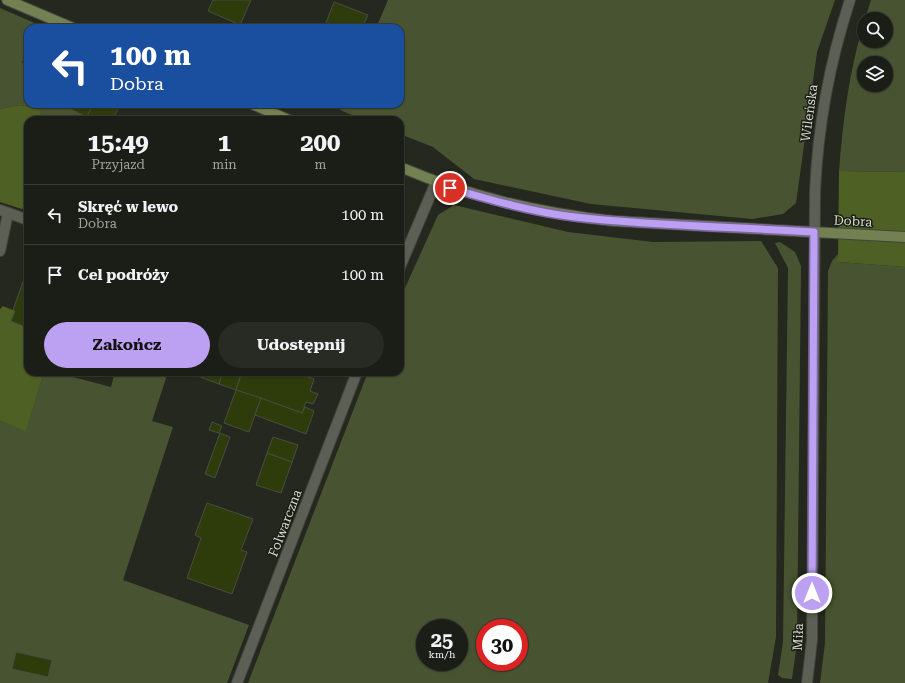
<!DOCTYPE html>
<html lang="pl">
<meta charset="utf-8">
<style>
:root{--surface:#1b1e16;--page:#282b23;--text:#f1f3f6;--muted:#a0a2a1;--line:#393c35;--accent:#bca0f2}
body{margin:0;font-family:"Roboto Serif",serif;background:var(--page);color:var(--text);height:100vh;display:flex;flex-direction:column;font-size:15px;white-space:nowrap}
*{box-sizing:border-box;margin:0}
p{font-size:13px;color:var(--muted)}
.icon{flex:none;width:22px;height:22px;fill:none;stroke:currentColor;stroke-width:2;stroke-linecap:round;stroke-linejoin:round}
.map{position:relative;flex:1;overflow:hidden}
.panel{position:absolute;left:24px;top:116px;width:380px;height:260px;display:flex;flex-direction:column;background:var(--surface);border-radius:12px;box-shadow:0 1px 3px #0004,0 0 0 1px var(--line)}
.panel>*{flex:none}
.hud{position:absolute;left:24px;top:24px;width:380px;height:84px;border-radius:12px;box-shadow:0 1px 3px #0004,0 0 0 1px var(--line);background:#1a4fa0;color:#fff;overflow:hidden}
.tools{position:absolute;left:857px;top:12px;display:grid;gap:8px}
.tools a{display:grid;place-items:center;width:36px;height:36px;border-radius:50%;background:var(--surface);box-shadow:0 1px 3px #0004,0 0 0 1px var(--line);font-size:20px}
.speed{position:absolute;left:416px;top:619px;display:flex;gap:8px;font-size:20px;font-weight:700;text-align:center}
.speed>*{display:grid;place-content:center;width:52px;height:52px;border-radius:50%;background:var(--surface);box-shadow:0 1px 3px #0004,0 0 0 1px var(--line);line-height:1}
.speed small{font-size:10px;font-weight:400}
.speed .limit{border:6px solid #d22;background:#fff;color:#111}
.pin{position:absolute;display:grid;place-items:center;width:34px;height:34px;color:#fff;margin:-17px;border:2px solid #fff;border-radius:50%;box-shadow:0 1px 4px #0007}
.me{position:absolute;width:44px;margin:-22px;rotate:0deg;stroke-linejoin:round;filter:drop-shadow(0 0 3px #0008)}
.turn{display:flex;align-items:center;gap:14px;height:84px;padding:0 20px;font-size:18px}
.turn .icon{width:52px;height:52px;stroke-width:2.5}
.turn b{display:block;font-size:28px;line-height:34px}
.eta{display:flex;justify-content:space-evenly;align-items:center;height:68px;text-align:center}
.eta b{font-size:24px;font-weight:700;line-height:28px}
.action{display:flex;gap:8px;margin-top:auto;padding:8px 20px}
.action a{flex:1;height:46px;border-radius:24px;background:var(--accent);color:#111;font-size:16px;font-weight:700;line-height:46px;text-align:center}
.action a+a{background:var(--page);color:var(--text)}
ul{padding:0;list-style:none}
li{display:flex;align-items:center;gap:12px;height:60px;padding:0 20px;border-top:1px solid var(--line)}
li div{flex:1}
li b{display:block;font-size:15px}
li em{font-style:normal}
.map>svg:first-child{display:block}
.green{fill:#485431;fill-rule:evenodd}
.forest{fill:#4e6023}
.building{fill:#2e3c0c;stroke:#494d42}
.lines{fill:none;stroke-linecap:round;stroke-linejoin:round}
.street-casing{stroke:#42453d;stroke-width:12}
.secondary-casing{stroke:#42453d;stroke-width:12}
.street{stroke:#5c6054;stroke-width:10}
.secondary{stroke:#728052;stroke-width:10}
.route-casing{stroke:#7a689d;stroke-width:10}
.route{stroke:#bca0f2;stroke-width:7}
.labels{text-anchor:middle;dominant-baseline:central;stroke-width:3;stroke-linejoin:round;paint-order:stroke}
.street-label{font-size:13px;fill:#d8dad4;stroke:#1b1e14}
</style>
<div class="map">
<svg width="905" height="683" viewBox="0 0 905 683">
<rect width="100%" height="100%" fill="#24281e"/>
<g class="green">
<path d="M388,0H835L817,52L796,203L783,214L752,219L591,204L474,179L433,147L400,134V120H364L340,110L343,104H400V28H376Z"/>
<path d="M871,0H905V172L839,171C843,121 849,71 864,22V41H886V19H865ZM864,63H886V85H864Z"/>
<path d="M0,8L46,28H28V104H65L64,106L87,117L86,120H39L42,110L20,105L0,109Z"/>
<path d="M454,205L568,232L653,242L761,241L778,268L776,637L768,683H248L368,372H400V299L438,215ZM425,628H459V662H425ZM485,628H519V662H485Z"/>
<path d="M780,242L795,252L801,266L797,643L792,679L782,678L778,675L783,642L788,268L775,243Z"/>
<path d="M838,254V262L905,267V683H820L825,643L828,271L832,261Z"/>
<path d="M44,372H54L111,387L115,372H168L152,421L173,427L123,580L249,625L227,683H0V421L26,430Z"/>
</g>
<g class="forest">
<path d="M20,105L42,110L39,120H28V203L22,209L0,202V109Z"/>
<path d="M839,171L905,172V267L838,262Z"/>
<path d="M3,306L15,311L11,321L22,325L26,315L28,316V372H44L26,431L0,421V309Z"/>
</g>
<g class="building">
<path d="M213,0H251L240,25L208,11Z"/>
<path d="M334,2L368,15L362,28H324Z"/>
<path d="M26,54L28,55V66L21,63Z"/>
<path d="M65,104H93L87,117L64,106Z"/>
<path d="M93,104H120L113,120H94L87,117Z"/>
<path d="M25,276L28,277V316L26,315L23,326L11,321L15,311L13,310Z"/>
<path d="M187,372H205L203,378Z"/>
<path d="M205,372H223L219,384L203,378Z"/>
<path d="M223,372H242L236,390L219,384Z"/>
<path d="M242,372H293L314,379L310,391L318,394L313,404L306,402L302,413L236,390Z"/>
<path d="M236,390L261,398L249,432L224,423Z"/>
<path d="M261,398L302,413L305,407L314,411L306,434L255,415Z"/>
<path d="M212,422L222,426L219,433L209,430Z"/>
<path d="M220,433L230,437L215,478L205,474Z"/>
<path d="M273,437L298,445L292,462L267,453Z"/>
<path d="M267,453L292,462L281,493L256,485Z"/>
<path d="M207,503L253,519L241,550L247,552L232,594L187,578L201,538L195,535Z"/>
<path d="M16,652L52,660L48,677L12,669Z"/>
</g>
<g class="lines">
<g class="street-casing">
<g id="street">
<path d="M0,210L28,220"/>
<path d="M0,251L8,213"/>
<path d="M400,267L436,182"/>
<path d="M237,683L357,372"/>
<path d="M807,683L812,640L815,192C818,124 829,64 850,0"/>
</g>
</g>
<g class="secondary-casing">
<g id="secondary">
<path d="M7,0L73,28"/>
<path d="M252,104L289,120"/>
<path d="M400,167C471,197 538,213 614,221L905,237"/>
</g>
</g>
<use href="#street" class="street"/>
<use href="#secondary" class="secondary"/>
</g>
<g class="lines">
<g class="route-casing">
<path id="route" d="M450,188C491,200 532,212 575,217C654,226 735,227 814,232L812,593"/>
</g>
<use href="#route" class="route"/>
</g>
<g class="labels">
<g class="street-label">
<text transform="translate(809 113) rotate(-82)">Wileńska</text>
<text transform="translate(853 221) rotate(3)">Dobra</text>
<text transform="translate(285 523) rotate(-69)">Folwarczna</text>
<text transform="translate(798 637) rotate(-87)">Miła</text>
</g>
</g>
</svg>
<div class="tools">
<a><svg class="icon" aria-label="search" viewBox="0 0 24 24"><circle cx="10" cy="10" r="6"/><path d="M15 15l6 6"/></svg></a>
<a><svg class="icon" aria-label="layers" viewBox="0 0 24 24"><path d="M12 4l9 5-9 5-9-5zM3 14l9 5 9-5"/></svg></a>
</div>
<div class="speed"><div>25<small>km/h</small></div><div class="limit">30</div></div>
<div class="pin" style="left:450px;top:188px;background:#d93025"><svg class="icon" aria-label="arrive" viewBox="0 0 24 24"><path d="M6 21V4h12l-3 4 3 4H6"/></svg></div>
<svg class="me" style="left:812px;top:593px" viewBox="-20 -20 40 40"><circle r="17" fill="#bca0f2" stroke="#fff" stroke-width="3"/><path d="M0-11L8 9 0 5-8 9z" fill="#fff"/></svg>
<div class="hud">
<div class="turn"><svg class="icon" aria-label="left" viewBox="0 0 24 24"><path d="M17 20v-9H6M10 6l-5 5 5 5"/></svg><div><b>100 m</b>Dobra</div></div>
</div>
<section class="panel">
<div class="eta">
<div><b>15:49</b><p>Przyjazd</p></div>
<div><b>1</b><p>min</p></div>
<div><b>200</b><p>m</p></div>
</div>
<ul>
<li><svg class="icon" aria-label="left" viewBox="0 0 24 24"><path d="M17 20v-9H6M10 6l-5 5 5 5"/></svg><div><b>Skręć w lewo</b><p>Dobra</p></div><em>100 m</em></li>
<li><svg class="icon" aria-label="arrive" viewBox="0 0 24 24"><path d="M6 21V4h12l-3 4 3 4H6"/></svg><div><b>Cel podróży</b></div><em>100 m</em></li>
</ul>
<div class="action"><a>Zakończ</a><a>Udostępnij</a></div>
</section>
</div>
